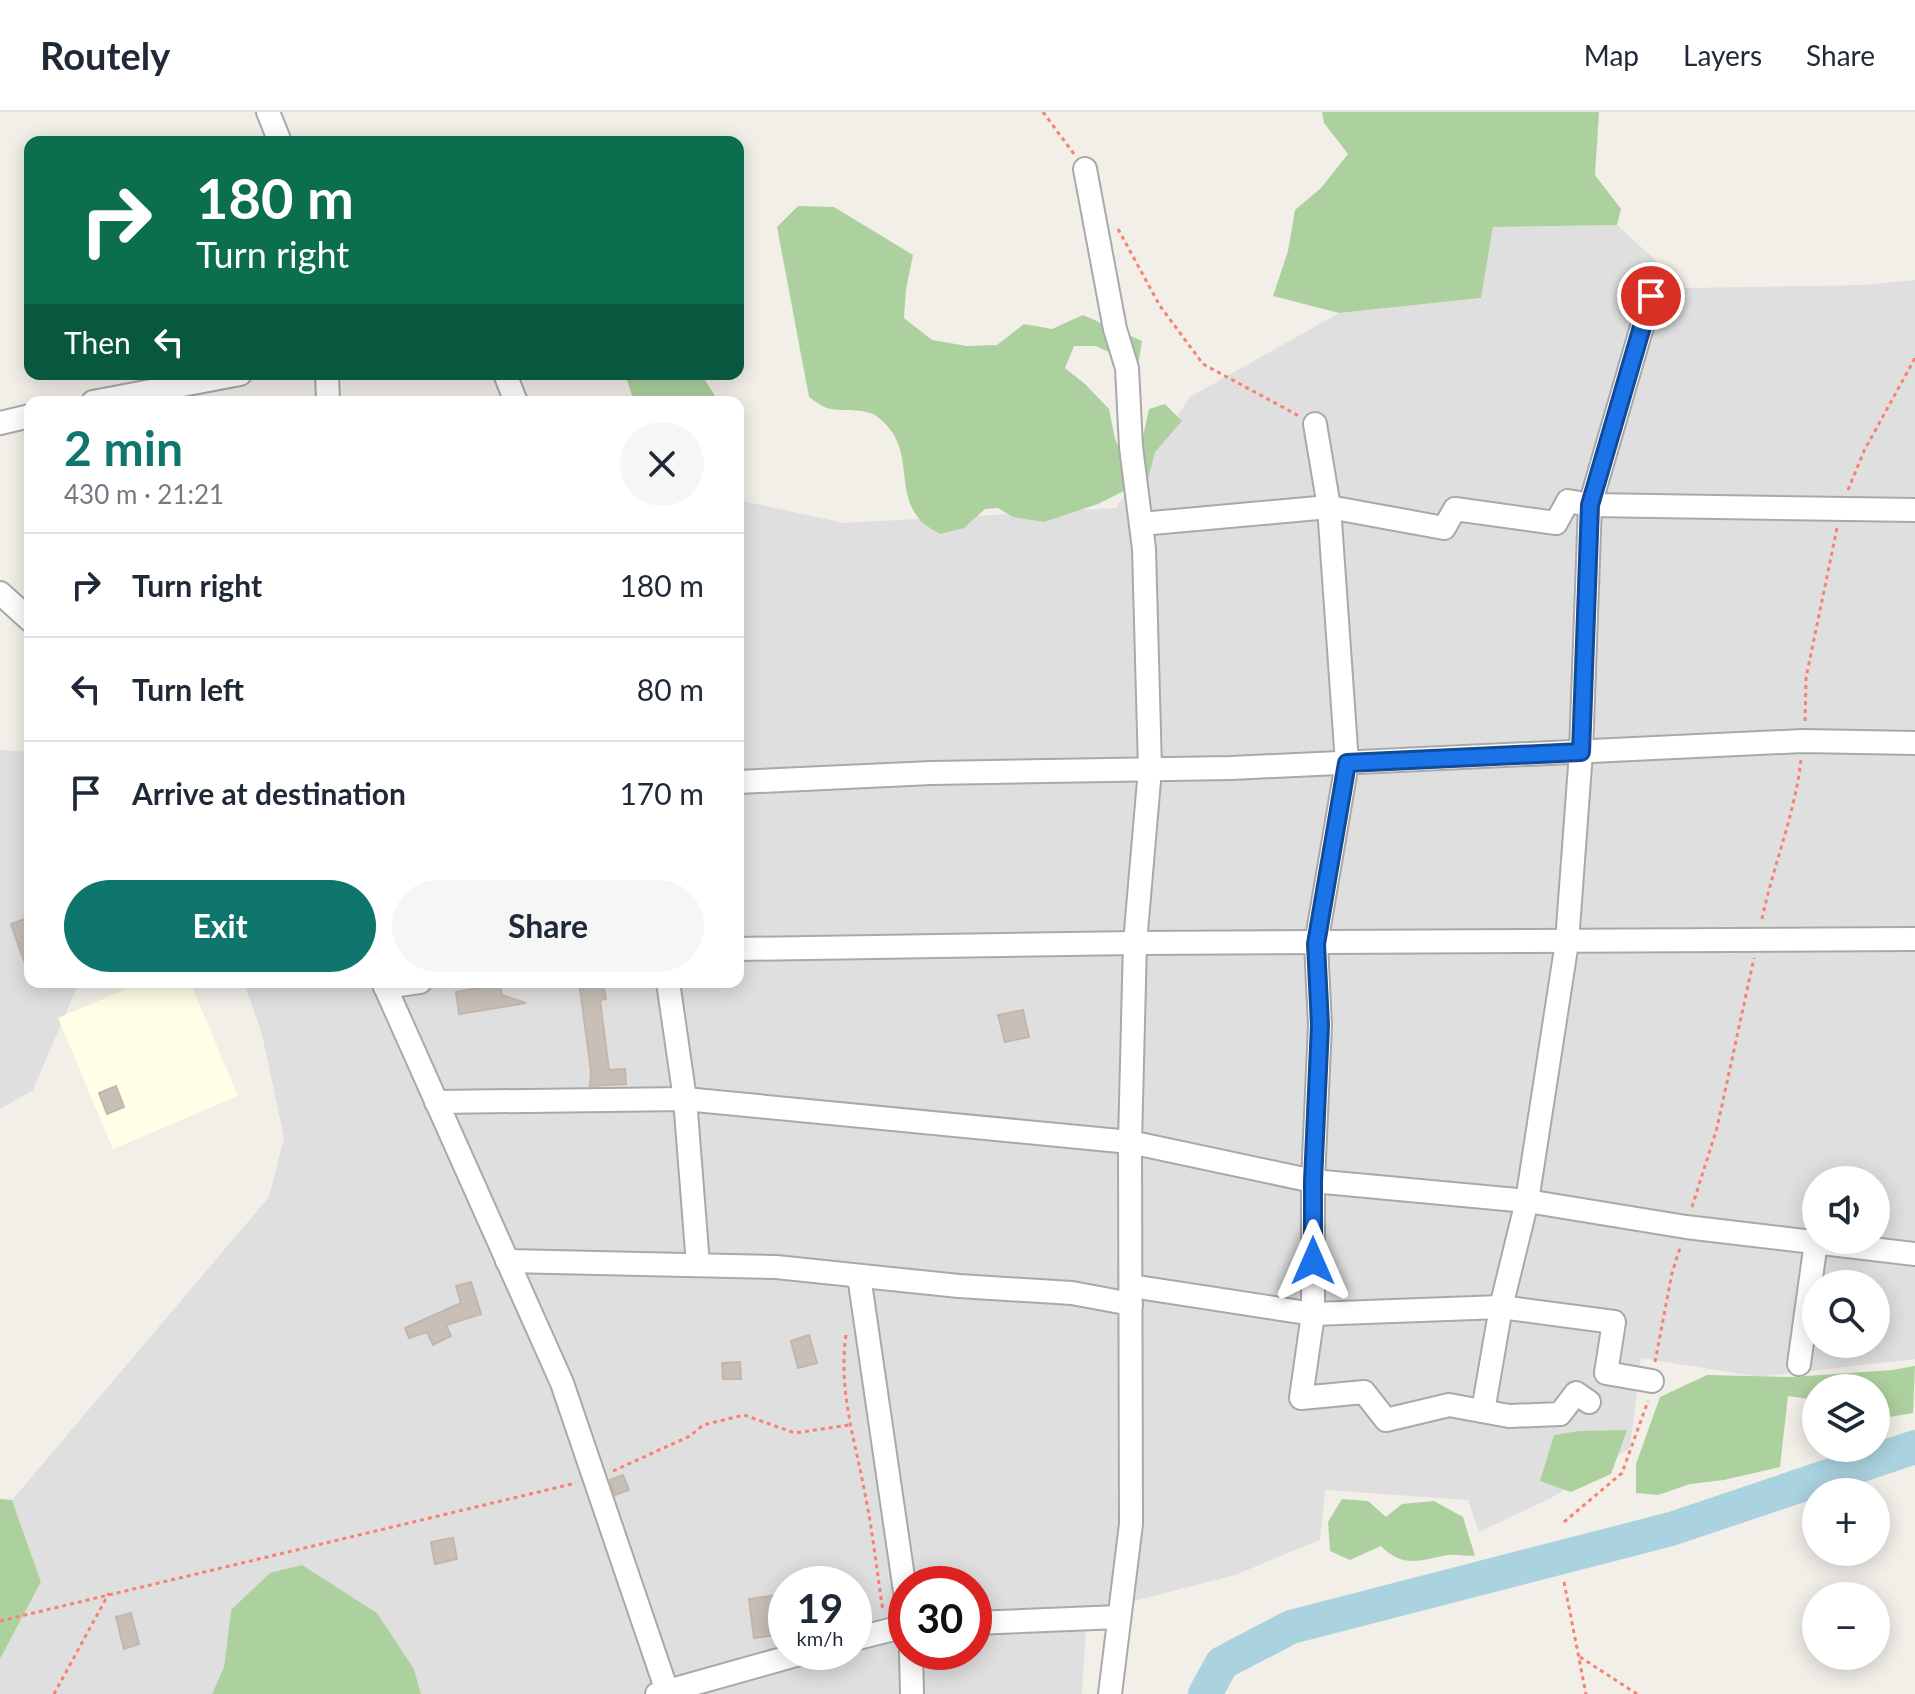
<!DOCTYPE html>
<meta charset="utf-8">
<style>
:root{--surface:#fff;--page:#f6f6f7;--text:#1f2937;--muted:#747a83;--line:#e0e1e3;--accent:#0f766e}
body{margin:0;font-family:Lato,sans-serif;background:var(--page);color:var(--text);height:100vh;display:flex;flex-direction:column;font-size:30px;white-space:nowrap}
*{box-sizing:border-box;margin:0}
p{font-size:26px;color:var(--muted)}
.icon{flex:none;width:44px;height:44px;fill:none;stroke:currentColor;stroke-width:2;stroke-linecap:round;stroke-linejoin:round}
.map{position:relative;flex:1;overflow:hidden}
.drawer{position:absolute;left:24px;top:284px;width:720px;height:592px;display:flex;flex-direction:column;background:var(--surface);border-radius:16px;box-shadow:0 4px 20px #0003}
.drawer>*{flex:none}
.banner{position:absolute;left:24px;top:24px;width:720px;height:244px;border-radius:16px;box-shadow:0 4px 20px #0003;background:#0b6e4f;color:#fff;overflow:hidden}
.tools{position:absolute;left:1802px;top:1054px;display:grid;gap:16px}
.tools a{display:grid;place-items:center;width:88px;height:88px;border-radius:50%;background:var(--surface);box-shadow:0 4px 20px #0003;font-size:40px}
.speed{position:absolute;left:768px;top:1454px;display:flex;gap:16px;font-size:40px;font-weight:700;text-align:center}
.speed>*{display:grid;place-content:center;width:104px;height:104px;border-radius:50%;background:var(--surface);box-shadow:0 4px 20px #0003;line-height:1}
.speed small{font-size:20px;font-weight:400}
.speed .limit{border:12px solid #d22;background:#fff;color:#111}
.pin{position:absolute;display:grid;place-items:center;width:68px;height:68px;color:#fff;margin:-34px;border:4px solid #fff;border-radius:50%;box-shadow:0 2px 8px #0007}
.me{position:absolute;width:88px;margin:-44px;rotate:0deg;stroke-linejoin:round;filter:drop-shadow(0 0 6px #0008)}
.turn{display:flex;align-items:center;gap:28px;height:168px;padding:0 40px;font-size:36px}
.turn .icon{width:104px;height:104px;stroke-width:2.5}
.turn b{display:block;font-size:56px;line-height:68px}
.then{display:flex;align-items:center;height:76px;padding:0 40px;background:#0003;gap:16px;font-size:30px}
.round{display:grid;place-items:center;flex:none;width:84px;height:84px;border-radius:42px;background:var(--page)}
.summary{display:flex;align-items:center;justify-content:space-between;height:136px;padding:0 40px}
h1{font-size:48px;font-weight:700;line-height:60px;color:var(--accent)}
.cta{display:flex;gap:16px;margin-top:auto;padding:16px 40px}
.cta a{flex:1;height:92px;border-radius:48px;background:var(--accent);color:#fff;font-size:32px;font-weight:700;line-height:92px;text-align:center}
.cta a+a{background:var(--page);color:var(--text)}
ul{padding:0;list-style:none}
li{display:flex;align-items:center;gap:24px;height:104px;padding:0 40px;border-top:2px solid var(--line)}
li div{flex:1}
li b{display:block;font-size:30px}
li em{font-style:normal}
header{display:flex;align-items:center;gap:48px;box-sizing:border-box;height:112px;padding:0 40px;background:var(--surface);border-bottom:2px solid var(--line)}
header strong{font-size:38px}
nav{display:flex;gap:44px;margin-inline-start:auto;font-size:28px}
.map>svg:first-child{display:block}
.residential{fill:#e0dfdf;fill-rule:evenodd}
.education{fill:#ffffe5}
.forest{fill:#add19e}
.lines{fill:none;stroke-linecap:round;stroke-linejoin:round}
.river{stroke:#aad3df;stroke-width:34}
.building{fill:#c7bfb8;stroke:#c4b6ab;stroke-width:2}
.minor-casing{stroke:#a9a9a9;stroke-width:26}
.path{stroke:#fa8072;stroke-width:3;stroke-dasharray:4 4;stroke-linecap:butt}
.minor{stroke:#fff;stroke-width:22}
.route-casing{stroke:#114b97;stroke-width:20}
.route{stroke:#1a73e8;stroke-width:14}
</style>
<header>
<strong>Routely</strong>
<nav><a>Map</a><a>Layers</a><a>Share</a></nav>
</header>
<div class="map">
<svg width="1915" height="1582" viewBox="0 0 1915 1582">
<rect width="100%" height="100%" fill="#f2efe9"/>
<g class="residential">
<path d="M1617,113L1686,176L1864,173L1915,168V1247L1759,1265L1641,1246L1630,1336L1551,1386L1479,1420L1468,1388L1325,1378L1320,1428L1235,1463L1087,1501L1082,1582H421L414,1557L231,1497L224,1555L212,1582H0V1547L41,1470L12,1388L269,1085L284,1026L262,922L244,870H738V388L844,411L1116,396L1190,285L1339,201L1481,186L1493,115ZM1816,1068H1876V1128H1816ZM1816,1172H1876V1232H1816ZM786,1472H854V1540H786ZM906,1472H974V1540H906Z"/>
<path d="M0,638L30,640V870H79L33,978L0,997Z"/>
</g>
<path class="education" d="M143,870H190L238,984L113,1037L58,906Z"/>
<g class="forest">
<path d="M1322,0H1599L1595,63L1621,97L1617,113L1493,115L1481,186L1339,201L1273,184L1288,139L1295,98L1321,76L1348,42L1324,11Z"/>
<path d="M798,94L834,95L913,143L906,177L904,206L932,228L967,234L997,233L1024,212L1052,217L1083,203L1142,229L1138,254L1096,234H1074L1065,256L1085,272L1109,297L1115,327L1124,349L1142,329L1149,297L1165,292L1182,309L1155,340L1148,367L1098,392L1044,410L1013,405L998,396L985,397L964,416L940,422C934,418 925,414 920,408C893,377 917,337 879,306C866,295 846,300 831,297C823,296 815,289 809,285L777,115Z"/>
<path d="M625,262H701L719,290H634Z"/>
<path d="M1915,1254L1913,1301L1883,1306L1876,1301V1276H1816V1288L1788,1284L1780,1355L1724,1368L1690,1372L1658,1383L1636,1381V1352L1660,1285L1707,1263L1792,1265L1892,1258Z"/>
<path d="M1627,1318L1611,1362L1571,1380L1540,1369L1554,1323L1579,1319Z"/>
<path d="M0,1387L12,1388L41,1470L0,1547Z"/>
<path d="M1342,1387L1368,1389L1386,1405L1402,1392L1434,1389L1463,1405L1475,1444C1466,1444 1457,1442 1448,1443C1419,1448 1404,1457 1381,1434L1350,1448L1330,1439L1328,1410Z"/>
<path d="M302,1453L377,1501L414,1557L421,1582H212L224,1555L231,1498L270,1461Z"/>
</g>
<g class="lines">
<path class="river" d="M1205,1582L1222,1551L1291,1515L1671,1417L1915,1335"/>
</g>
<g class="building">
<path d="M30,805V860H28L11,812Z"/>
<path d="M579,870H603L606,887L600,888L609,958L625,957L626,972L590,974L591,959Z"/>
<path d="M500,872L502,883L526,891L459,902L456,880Z"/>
<path d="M1023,898L1029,925L1005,930L998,903Z"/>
<path d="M116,974L124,995L107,1002L99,981Z"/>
<path d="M471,1170L481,1202L446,1213L451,1224L433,1233L427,1220L409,1226L405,1216L461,1191L456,1174Z"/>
<path d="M809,1223L817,1251L798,1256L791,1229Z"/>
<path d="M740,1250L741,1267H723L722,1251Z"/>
<path d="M623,1363L629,1378L615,1383L610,1368Z"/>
<path d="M453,1426L457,1447L435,1452L431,1430Z"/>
<path d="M777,1483L783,1522L754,1526L749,1487Z"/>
<path d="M131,1501L139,1532L124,1537L116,1505Z"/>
</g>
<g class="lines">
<g class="minor-casing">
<g id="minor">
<path d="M268,0L280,30"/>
<path d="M1085,57L1115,217L1127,256L1131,335L1144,437L1150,657L1135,831L1130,1030L1131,1412L1110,1582"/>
<path d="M327,262L328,290"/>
<path d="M505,262L516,290"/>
<path d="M93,290L240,262"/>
<path d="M0,311L30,304"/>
<path d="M1315,312L1329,395L1347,651L1316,832L1320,913L1313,1069V1202L1301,1286L1364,1280L1386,1308L1449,1293L1509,1304L1560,1302L1576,1281L1589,1290"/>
<path d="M1141,412L1329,395L1444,416L1455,397L1556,411L1568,389L1590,393L1915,398"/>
<path d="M0,481L30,508"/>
<path d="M738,670L931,661L1231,656L1803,629L1915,631"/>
<path d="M738,837L1135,831L1915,827"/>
<path d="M383,870L562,1271L668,1582"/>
<path d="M668,870L685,987L698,1153"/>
<path d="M385,875L420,870"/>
<path d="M436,990L685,987L1130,1030L1313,1069L1527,1089L1686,1115L1915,1142"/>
<path d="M507,1149L776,1155L959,1174L1072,1181L1131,1192"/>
<path d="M859,1164L906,1486"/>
<path d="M1131,1174L1313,1202L1501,1195L1614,1210L1606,1261L1652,1269"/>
<path d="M1799,1252L1816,1130"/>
<path d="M1483,1299L1501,1195L1527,1089L1567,830L1581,640L1590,393L1651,184"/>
<path d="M974,1511L1119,1505"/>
<path d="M854,1527L906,1514"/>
<path d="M911,1540L912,1582"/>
<path d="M657,1582L807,1540"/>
</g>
</g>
<g class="path">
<path d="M1043,0L1074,42"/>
<path d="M1118,117L1160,194L1203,252L1299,304"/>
<path d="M1848,378L1864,339L1915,246"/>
<path d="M1805,609L1806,566L1837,416"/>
<path d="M1762,807C1773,754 1795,702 1801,648"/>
<path d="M1692,1095L1717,1016L1754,846"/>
<path d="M846,1223C838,1278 855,1328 865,1382C873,1421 877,1461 883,1499"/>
<path d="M1655,1250L1672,1161L1681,1133"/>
<path d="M613,1359L690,1324L703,1313L744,1303L795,1321L849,1313"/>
<path d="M1564,1410L1622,1361L1648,1289"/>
<path d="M1564,1470L1586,1582"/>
<path d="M0,1509L576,1371"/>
<path d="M1580,1545L1637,1582"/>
<path d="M54,1582L109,1481"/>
</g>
<use href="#minor" class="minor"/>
</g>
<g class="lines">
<g class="route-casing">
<path id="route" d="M1313,1149V1069L1320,913L1316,832L1347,651L1581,640L1590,393L1651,184"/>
</g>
<use href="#route" class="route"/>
</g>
</svg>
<div class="tools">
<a><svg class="icon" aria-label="sound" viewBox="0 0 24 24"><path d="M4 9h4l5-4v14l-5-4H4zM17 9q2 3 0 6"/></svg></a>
<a><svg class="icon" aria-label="search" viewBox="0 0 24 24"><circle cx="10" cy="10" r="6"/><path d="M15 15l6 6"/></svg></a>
<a><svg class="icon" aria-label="layers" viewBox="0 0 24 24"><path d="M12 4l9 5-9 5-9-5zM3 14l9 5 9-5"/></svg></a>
<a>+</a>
<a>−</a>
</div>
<div class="speed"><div>19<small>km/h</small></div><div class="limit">30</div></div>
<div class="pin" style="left:1651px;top:184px;background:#d93025"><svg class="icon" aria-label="arrive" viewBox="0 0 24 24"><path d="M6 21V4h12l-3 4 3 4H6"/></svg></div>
<svg class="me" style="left:1313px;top:1149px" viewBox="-20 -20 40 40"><path d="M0-17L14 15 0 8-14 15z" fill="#1a73e8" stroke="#fff" stroke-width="4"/></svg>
<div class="banner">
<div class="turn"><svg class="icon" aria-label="right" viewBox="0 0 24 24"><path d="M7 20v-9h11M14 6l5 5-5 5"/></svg><div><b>180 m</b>Turn right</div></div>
<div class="then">Then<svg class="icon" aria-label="left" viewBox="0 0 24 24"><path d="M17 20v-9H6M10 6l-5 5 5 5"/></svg></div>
</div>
<section class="drawer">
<div class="summary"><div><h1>2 min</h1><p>430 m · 21:21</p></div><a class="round"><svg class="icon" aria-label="close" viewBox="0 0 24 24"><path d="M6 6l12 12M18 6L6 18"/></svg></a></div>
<ul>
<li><svg class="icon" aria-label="right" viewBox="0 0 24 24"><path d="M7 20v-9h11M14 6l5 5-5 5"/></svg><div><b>Turn right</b></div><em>180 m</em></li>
<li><svg class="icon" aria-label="left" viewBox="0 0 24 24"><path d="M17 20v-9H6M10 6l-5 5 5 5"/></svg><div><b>Turn left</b></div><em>80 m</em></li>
<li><svg class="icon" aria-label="arrive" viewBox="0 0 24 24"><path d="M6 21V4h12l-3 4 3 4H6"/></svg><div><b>Arrive at destination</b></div><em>170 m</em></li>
</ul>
<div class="cta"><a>Exit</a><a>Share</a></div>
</section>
</div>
